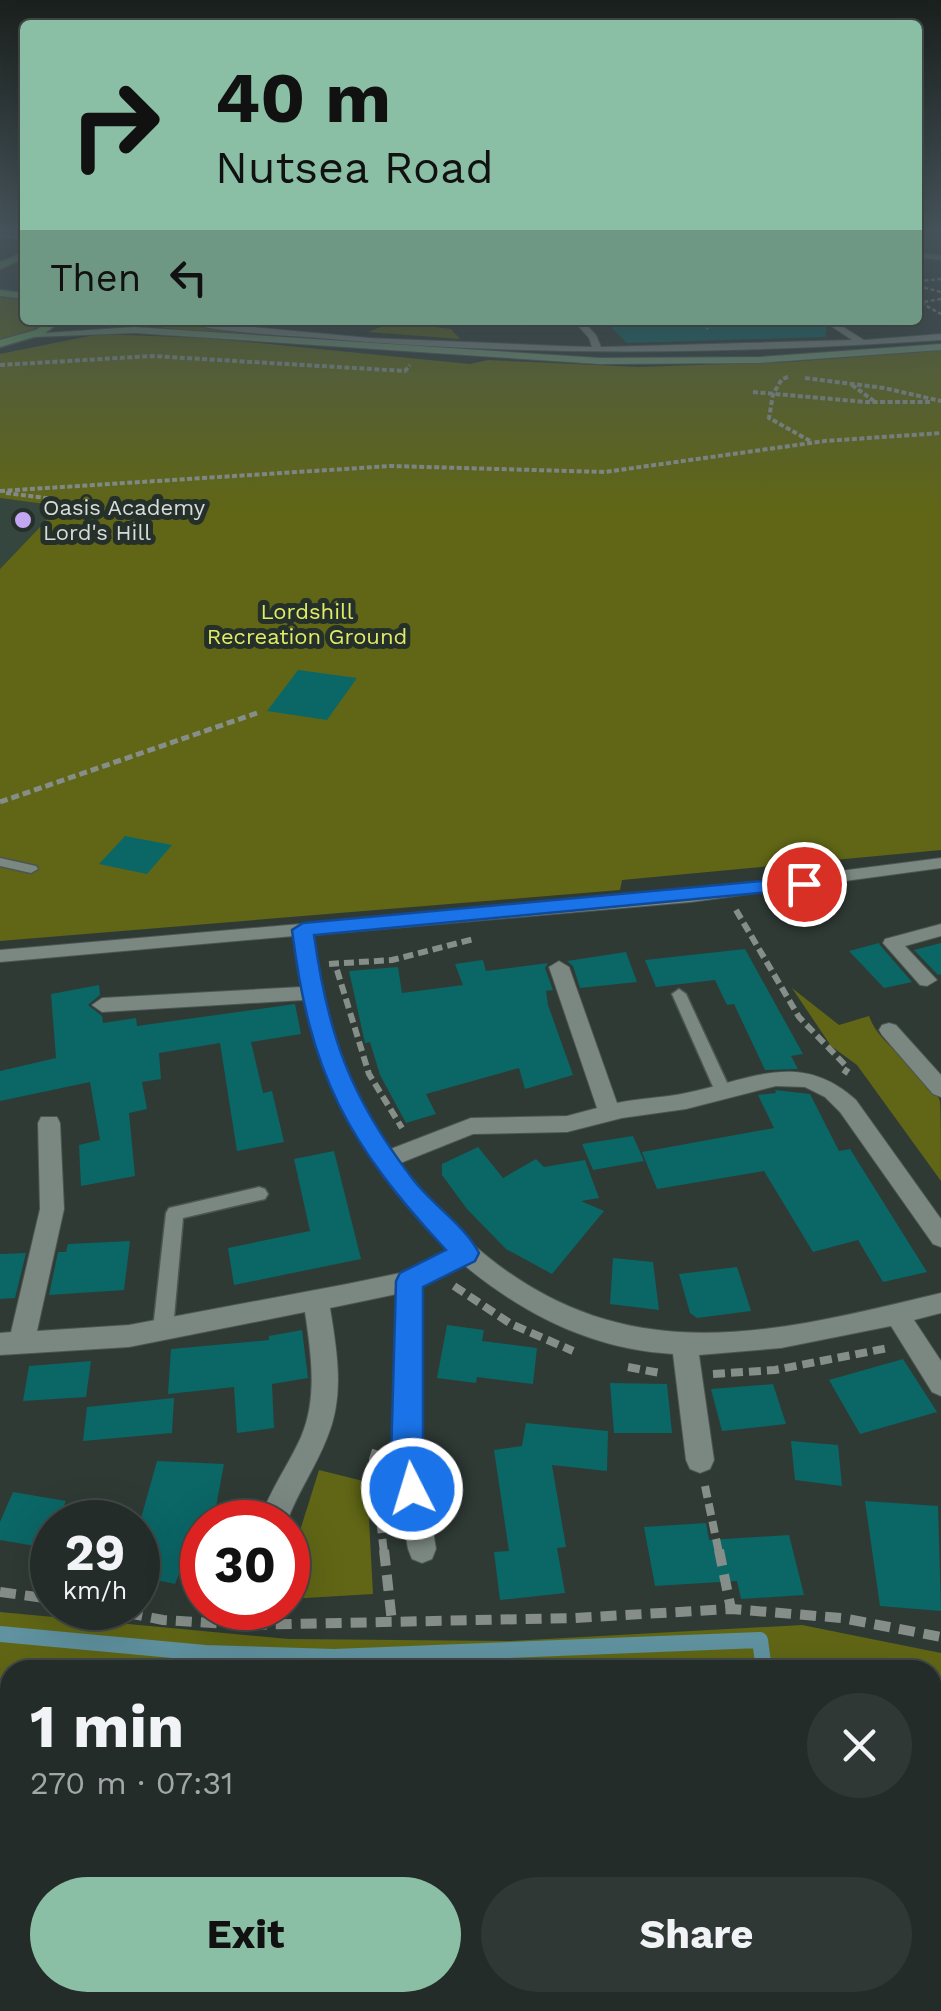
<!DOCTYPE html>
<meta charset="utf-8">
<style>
:root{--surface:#232c28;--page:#2f3834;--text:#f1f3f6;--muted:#a3a7a8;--line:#404845;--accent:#8abfa5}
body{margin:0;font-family:"Work Sans",sans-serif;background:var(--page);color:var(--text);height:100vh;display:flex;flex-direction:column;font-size:38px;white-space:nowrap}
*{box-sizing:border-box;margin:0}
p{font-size:32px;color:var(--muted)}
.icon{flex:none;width:55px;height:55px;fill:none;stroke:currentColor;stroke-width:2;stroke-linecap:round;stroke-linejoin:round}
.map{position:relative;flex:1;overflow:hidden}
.drawer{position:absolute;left:0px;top:1660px;width:942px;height:352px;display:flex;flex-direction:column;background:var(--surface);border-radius:30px 30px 0 0;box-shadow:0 10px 40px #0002,0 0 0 2px var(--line)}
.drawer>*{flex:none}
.top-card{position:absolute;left:20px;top:20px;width:902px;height:305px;border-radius:10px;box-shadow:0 10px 40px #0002,0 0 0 2px var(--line);background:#8abfa5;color:#111;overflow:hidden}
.speed{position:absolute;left:30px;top:1500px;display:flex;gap:20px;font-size:50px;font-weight:700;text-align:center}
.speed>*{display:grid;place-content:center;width:130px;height:130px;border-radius:50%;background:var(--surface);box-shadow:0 10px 40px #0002,0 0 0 2px var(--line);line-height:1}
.speed small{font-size:25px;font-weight:400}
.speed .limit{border:15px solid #d22;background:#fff;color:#111}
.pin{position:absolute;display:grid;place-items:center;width:85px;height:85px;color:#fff;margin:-42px;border:5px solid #fff;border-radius:50%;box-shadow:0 2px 10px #0007}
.me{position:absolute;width:110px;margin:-55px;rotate:355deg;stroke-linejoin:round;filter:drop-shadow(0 0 8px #0008)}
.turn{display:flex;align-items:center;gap:35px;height:210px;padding:0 30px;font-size:45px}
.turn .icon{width:130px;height:130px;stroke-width:2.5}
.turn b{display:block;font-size:70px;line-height:85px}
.then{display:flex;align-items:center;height:95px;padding:0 30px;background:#0003;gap:20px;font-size:38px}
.round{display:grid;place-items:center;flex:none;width:105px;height:105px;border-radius:52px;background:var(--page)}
.overview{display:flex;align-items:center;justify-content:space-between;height:170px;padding:0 30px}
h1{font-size:60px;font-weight:700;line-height:75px}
.button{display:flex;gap:20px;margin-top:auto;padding:20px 30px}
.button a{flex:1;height:115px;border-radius:60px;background:var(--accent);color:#111;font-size:40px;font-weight:700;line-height:115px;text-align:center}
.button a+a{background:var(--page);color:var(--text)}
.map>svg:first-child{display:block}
.built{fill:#34463e}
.green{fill:#606615}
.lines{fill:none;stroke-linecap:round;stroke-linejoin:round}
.stream{stroke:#6092a0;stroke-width:16}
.building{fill:#0b6666}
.lane-casing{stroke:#4c5552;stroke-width:3}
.street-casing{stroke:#4c5552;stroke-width:2}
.secondary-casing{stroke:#4c5552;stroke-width:2}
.primary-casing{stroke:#4c5552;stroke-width:3}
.path-far5{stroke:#868e8a;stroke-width:2.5;stroke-dasharray:4 2.5;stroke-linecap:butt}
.path-far4{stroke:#868e8a;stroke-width:4;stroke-dasharray:5 2.5;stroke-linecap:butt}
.path-far3{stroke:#868e8a;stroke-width:5;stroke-dasharray:8 4;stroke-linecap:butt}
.path-far2{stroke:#868e8a;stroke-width:6;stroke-dasharray:10 5;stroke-linecap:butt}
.path-far1{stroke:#868e8a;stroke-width:8;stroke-dasharray:12 6;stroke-linecap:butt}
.path{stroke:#868e8a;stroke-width:10;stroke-dasharray:16 9;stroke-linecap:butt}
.lane{fill:#7b8781;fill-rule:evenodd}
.street{fill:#7b8781;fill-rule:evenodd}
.secondary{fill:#739472;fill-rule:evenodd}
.primary{fill:#6ba162;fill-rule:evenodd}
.route{fill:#1a73e8;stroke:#114b97;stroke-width:2.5}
.poi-dot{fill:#c4a7f1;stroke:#25302b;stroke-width:4}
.labels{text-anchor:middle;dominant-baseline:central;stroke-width:10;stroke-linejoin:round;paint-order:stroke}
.far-poi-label{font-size:22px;fill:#d6dcd9;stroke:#25302b;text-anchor:start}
.far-park-label{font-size:22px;fill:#e1ec65;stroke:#25302b}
</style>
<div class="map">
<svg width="941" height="2011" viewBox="0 0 941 2011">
<rect width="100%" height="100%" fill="#2f3a35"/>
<path class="built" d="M0,498L61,505L0,569Z"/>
<g class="green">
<path d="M0,296L25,299V320H49L22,336L0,342Z"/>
<path d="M98,320H167L350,342L215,334Z"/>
<path d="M398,320H434L436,327L451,329L460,339L368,332Z"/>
<path d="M99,334L208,338L470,364L488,360L639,367L789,362L941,350V850L622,880L620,890L0,941V569L60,506L0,498V354Z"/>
<path d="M792,988L839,1025L869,1016C881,1051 927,1065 940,1101C941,1117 941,1161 941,1181L857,1065L831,1046Z"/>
<path d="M319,1470L367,1482L373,1594L288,1599V1569Z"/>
<path d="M0,1612L288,1639L510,1641L802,1625L941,1653V1686L933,1685L932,1670H10V2002H932L933,1765L941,1766V2011H0Z"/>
</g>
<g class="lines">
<g class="stream">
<path d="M0,1634L205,1653L334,1657L760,1640L764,1670"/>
<path d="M0,1762L10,1763"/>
<path d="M932,1815L941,1817"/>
</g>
</g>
<g class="building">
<path d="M604,320H818L826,327V337L627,343Z"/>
<path d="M298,670L357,678L327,720L267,711Z"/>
<path d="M125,836L172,845L147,874L99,864Z"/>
<path d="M879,943L880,945L912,982L884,988L849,951Z"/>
<path d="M941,943V974L938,975L914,950Z"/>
<path d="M745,949L803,1054L791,1056L798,1069L765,1070L734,1004L727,1005L715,980L656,987L645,960Z"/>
<path d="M626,952L637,982L580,988L573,966L567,961Z"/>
<path d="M483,960L486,971L548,963L545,968L553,990L546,991L548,1005L573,1075L525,1089L519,1068L426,1094L436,1114L406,1123L380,1075L370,1042L365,1043L349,971L398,967L402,993L463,985L455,964Z"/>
<path d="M99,985L100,995L88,1005L102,1016L103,1023L136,1018L137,1026L295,1004L301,1034L251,1042L263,1093L272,1091L284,1142L237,1151L220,1043L159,1053L161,1079L142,1082L147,1109L129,1113L135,1176L81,1186L79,1145L100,1140L90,1082L0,1101V1071L56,1058L51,994Z"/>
<path d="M775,1090L810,1094L839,1151L850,1149L927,1272L883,1282L858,1240L813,1252L764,1171L657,1189L642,1152L774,1128L758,1095L776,1093Z"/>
<path d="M633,1136L644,1161L593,1170L582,1144Z"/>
<path d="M478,1147L503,1178L536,1159L544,1167L585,1160L599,1198L581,1201L604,1211L552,1274L506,1249L467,1209L442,1175V1164Z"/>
<path d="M334,1151L361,1259L234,1285L228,1248L310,1231L294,1159Z"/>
<path d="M130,1241L124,1290L49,1295L58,1252H66L68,1244Z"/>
<path d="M26,1253L15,1298L0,1299V1254Z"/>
<path d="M613,1258L653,1262L659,1310L610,1304Z"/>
<path d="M737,1267L751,1311L697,1318L690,1313L679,1274Z"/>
<path d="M447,1325L484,1330L482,1341L537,1348L533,1384L477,1377L476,1383L437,1378Z"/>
<path d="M302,1330L308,1378L272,1384L274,1428L237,1433L234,1387L168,1394L171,1349L269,1340V1336Z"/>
<path d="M903,1359L937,1412L860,1434L829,1380Z"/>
<path d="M91,1361L86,1397L23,1401L29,1366Z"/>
<path d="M610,1383L667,1384L672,1433H614Z"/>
<path d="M773,1384L786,1424L722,1431L711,1389Z"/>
<path d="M174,1398L172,1433L83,1441L87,1407Z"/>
<path d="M526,1423L608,1431L607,1471L552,1465L566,1547L557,1548L565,1593L500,1600L494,1552L509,1551L494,1450L522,1446Z"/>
<path d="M791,1441L838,1445L842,1486L795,1480Z"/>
<path d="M157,1461L224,1464L214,1517L202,1516V1554L197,1570L182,1567L175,1584L138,1576V1529Z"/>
<path d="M13,1492L66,1501L57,1522H52L47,1548L0,1540V1522Z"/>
<path d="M865,1501L938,1506L941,1611L880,1606Z"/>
<path d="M706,1523L709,1540L789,1535L804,1595L741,1599L737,1581L655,1586L644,1527Z"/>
</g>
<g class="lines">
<g class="lane-casing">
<g id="lane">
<path d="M0,858L36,866L38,869L31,873L0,866Z"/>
<path d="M679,989L686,994L730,1089L728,1093H716L714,1089L672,994Z"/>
<path d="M259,1187L265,1189L268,1194L265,1199L183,1218L173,1329L170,1335L163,1337L156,1335L153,1329L166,1213L169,1208Z"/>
</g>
</g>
<g class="street-casing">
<g id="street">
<path d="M918,253L941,256V260L918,257Z"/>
<path d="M177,320L370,338L561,346L592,347L589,338L573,320H582L596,335L601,347L852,340L822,320H832L864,340L941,334V340C733,354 528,357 319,338C285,335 204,332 177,320Z"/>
<path d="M941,858V868L691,902L313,935C322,1011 342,1086 388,1150L471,1118L567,1116L597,1108L549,967L559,961L569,967L617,1103C640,1098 663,1098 686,1093C750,1080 800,1049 856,1100L941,1219V1247L933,1244L840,1112L825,1097L805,1087L776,1086L686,1109L622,1118L567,1132L473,1134L398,1164C423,1199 455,1230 488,1257C631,1372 778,1332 941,1293V1313L914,1320L941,1361V1396L932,1392L891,1326L781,1348L699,1355L714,1460L710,1469L700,1473L690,1469L686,1460L673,1354C594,1350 524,1315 464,1265L422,1286L421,1459L436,1549L432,1559L422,1563L412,1559L408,1549L393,1459L397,1294L330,1308C337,1351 345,1396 327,1438C316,1467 297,1493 287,1522H259C269,1491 288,1466 301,1437C318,1398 311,1353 305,1312L129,1347L0,1355V1333L11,1332L40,1209L38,1123L41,1117H57L60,1123L64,1209L37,1331L129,1325L347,1284L405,1272L448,1251C376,1179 326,1100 304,1000L102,1012L92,1005L102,998L301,987L294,936L0,962V950L691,890Z"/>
<path d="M941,924V936L905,946L937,980L927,986L920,985L883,943L885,939Z"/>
<path d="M889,1023L896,1025L941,1075V1097L933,1094L882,1035L879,1030L882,1025Z"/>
</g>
</g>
<g class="secondary-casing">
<path id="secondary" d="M134,327L600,358L759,357L941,344V350L759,363L600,364L134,333L35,337L31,334Z"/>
</g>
<g class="primary-casing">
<g id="primary">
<path d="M25,252V258L0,269V262Z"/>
<path d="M0,290L25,293V299L0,296Z"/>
<path d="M50,320H62L44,334L0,347V340L36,330Z"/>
</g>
</g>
<g class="path-far5">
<path d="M6,231H25"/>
<path d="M0,236L19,237"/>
<path d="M918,281L941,279"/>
<path d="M918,286L941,292"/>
<path d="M918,303L941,299"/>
<path d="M921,303L941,314"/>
<path d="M697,320L708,329"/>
<path d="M521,326L564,323"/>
</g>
<g class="path-far4">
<path d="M0,365L152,356L405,371L410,365"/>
<path d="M788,377L782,379L773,394L769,418L812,442"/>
<path d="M805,378L884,388L941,401"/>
<path d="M852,385L874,401"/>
<path d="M753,392L866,402H930"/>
<path d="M0,491L391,466L605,472L825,441L941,433"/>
<path d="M6,493L54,499"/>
</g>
<path class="path-far3" d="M0,802L257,713"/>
<g class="path-far2">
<path d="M736,910L799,1017L848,1068L844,1074"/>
<path d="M329,964L392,960L474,939"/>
<path d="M337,970L369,1074L402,1128"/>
</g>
<g class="path-far1">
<path d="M454,1286L511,1324L573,1351"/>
<path d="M628,1367L660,1373"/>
<path d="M713,1374L775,1370L888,1348"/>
<path d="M376,1450L373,1459L384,1553"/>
<path d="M705,1486L719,1553"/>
</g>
<g class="path">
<path d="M384,1550L392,1622"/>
<path d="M719,1550L731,1609"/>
<path d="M0,1592L52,1599"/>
<path d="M102,1608L163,1620L243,1625L574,1618L731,1609L842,1618L941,1637"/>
<path d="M0,1895L10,1893"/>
<path d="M932,1945L941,1943"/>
<path d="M69,2002L70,2011"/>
</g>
<use href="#lane" class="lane"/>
<use href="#street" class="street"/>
<use href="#secondary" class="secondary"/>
<use href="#primary" class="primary"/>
</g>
<linearGradient id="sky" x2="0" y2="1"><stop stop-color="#1a201d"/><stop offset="0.45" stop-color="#47555c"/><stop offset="1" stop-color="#47555c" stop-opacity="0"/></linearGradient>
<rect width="941" height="513" fill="url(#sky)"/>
<path class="route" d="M804,877L814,884L811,888L314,935C328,1035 350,1097 412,1178C431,1204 464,1224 479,1253L475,1261L423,1287V1459L428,1489L423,1500L412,1504L401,1500L391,1459L396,1281L400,1273L446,1250C347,1143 310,1075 292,930L303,923Z"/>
<circle class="poi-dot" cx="23" cy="520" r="10"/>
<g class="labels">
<g class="far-poi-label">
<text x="43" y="507">Oasis Academy<tspan x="43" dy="25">Lord's Hill</tspan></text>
</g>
<g class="far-park-label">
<text x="307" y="611">Lordshill<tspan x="307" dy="25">Recreation Ground</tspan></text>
</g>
</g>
</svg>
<div class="speed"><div>29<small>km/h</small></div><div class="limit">30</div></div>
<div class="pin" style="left:804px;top:884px;background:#d93025"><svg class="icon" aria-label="arrive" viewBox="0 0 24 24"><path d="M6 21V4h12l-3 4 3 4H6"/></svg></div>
<svg class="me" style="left:412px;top:1489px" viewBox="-20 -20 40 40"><circle r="17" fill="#1a73e8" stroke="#fff" stroke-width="3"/><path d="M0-11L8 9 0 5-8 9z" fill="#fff"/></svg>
<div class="top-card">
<div class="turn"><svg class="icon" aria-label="right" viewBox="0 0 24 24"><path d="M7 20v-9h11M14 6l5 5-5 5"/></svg><div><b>40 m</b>Nutsea Road</div></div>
<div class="then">Then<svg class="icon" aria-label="left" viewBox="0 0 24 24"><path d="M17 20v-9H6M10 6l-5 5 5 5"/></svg></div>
</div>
<section class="drawer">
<div class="overview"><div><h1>1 min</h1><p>270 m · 07:31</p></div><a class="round"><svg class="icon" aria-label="close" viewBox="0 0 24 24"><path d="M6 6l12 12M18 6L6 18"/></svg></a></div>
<div class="button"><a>Exit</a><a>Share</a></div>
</section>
</div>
